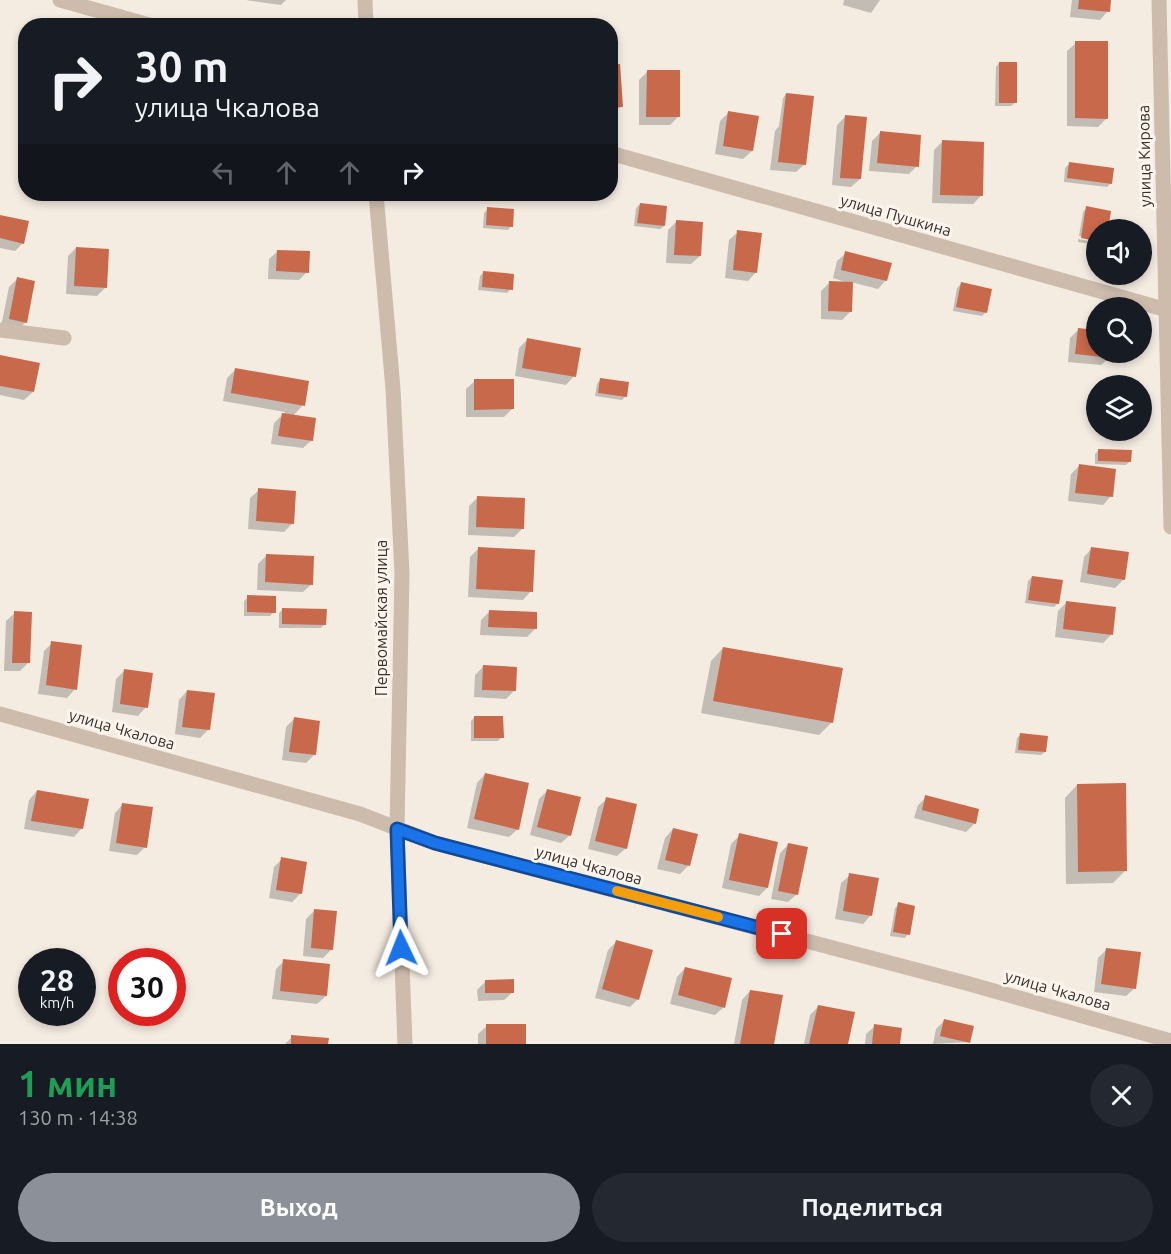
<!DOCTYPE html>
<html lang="ru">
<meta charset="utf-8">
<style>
:root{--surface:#171b24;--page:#242831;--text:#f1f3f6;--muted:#9ea1a6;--accent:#8c9099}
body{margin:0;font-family:Ubuntu,sans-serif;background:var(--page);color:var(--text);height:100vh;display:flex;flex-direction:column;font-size:22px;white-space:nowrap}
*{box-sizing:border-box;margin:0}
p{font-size:20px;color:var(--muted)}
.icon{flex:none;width:33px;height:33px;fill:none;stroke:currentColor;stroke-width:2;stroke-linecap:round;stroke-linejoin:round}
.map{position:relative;height:1044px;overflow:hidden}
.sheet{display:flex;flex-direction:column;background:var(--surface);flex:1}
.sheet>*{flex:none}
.guide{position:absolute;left:18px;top:18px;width:600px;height:183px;border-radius:24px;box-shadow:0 3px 9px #0003;background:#171b24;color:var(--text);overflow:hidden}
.tools{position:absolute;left:1086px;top:219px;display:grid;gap:12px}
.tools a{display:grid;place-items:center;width:66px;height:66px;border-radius:50%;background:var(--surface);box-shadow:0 3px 9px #0003;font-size:30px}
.speed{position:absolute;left:18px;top:948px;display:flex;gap:12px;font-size:30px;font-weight:700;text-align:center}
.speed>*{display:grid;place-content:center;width:78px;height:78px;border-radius:50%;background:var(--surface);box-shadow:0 3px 9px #0003;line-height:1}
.speed small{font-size:15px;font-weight:400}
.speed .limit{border:9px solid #d22;background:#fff;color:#111}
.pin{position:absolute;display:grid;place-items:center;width:51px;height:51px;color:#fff;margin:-26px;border-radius:12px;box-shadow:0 3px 9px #0006}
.me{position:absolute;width:66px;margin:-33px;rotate:358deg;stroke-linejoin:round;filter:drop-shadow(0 0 4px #0008)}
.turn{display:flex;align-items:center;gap:21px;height:126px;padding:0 18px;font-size:27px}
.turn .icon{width:78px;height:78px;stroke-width:2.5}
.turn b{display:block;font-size:42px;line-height:51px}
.lanes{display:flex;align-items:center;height:57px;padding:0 18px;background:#0003;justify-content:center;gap:30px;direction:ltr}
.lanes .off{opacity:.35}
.round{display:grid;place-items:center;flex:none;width:63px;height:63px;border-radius:32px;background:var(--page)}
.head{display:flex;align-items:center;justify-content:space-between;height:102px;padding:0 18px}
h1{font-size:36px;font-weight:700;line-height:45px;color:#1e9e55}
.cta{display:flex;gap:12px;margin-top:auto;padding:12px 18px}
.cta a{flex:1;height:69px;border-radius:36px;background:var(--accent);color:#fff;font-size:24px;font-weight:700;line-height:69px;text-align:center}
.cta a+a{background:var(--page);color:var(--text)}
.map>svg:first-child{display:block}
.shadow{fill:#0003}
.building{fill:#c8694b}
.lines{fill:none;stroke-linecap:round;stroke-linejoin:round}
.minor{stroke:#cdbbac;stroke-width:15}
.route-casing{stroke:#114b97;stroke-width:15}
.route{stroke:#1a73e8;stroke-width:10}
.slow{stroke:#f59e0b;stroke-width:10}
.labels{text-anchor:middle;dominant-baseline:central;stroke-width:6;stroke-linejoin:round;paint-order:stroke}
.street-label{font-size:16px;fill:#3b302b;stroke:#fbf5ee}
</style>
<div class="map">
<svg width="1171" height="1044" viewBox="0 0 1171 1044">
<rect width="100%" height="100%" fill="#f4ebe1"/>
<g class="shadow">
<path d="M246,0H286L281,5Z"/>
<path d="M844,0H880L871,13L843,5Z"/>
<path d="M1072,0H1109L1108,11L1100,20L1070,17Z"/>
<path d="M1076,43L1107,118L1098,127L1067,126V51Z"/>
<path d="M999,63L1015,103L1011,106H995L996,67Z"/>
<path d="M26,66V124H25L20,71Z"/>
<path d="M610,66L621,106L610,115Z"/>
<path d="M647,72L678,117L670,125H639V80Z"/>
<path d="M786,94L805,164L796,172L770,170L775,131L779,126L783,98Z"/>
<path d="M729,112L752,151L743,159L715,154L720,121Z"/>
<path d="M845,117L860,179L851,187L832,185L837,125Z"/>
<path d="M880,133L917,166L909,174L869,171L872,141Z"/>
<path d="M942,142L981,196L973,204L932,203L934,150Z"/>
<path d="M1069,164L1111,183L1107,187L1064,182L1065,168Z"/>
<path d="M479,194H518L515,196Z"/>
<path d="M640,204L664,226L660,229L634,226L636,208Z"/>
<path d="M1087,208L1096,230V239L1079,236L1083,212Z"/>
<path d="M488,209L511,226L508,230L483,228L484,213Z"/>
<path d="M0,217L23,243L15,251L0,248Z"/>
<path d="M676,222L700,256L691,264L666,263L668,230Z"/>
<path d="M738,232L756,272L748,281L725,278L729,240Z"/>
<path d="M1078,239L1096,242V245L1078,242Z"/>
<path d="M76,248L106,287L97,296L66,294L68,256Z"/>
<path d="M278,251L307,272L299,280L268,279L269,259Z"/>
<path d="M846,253L886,280L878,289L851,282V311L842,320L821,319V291L830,282L848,283L833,278L837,261Z"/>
<path d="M483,273L511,289L507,293L478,290L480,276Z"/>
<path d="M18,278L26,322L17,330L1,327L9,287Z"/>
<path d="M961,284L985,313L982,316L953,311L957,288Z"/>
<path d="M1078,330L1096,332V352L1110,357L1101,365L1068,362L1070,338Z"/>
<path d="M527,340L574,376L566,385L515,376L519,348Z"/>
<path d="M0,356L33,392L24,400L0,395Z"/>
<path d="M235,370L303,405L293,416L312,440L303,448L271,444L274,423L285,412L223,401L227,378Z"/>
<path d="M600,380L626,396L622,400L595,396L597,384Z"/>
<path d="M475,381L512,409L504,417H466V389Z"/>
<path d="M1099,450L1130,461L1126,465L1095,464V454Z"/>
<path d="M1079,466L1111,496L1103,505L1068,501L1071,474Z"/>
<path d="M259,490L293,523L284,532L248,529L250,498Z"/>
<path d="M477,498L523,528L514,537L468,535L469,506Z"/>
<path d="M1092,548L1124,579L1115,588L1080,582L1084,557Z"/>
<path d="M478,549L531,591L523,600L468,597L470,557Z"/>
<path d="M267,555L312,584L303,592L257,590L258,564Z"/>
<path d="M1032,577L1058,603L1054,607L1025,603L1028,581Z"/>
<path d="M248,597L274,612L270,616H244V601Z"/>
<path d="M1066,603L1111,635L1103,643L1055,637L1058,611Z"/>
<path d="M283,609L325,624L321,628H279V613Z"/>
<path d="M489,612L535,629L527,637L480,635L481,620Z"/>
<path d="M15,613L28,663L20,671H4L6,621Z"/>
<path d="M52,643L75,689L67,698L38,694L44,651Z"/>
<path d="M723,648L832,722L819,735L701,713L711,661Z"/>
<path d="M483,667L514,691L506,699L474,697L475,675Z"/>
<path d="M125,670L146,707L138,716L112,712L116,679Z"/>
<path d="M187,691L209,729L200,738L175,734L179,700Z"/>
<path d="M475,717L502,737L498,741H471V721Z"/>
<path d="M294,719L314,755L306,763L282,760L286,727Z"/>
<path d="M1021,734L1045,752L1041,755L1015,753L1017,738Z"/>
<path d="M485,774L518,829L509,837L467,828L477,783Z"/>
<path d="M1077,785L1125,871L1113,883L1066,884L1065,798Z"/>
<path d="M548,790L570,835L561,843L530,835L539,799Z"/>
<path d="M37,791L82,828L74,837L24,829L29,800Z"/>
<path d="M926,797L975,823L966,832L914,818L918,805Z"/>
<path d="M607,799L626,848L617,856L588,849L598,807Z"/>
<path d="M123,804L145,847L137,855L109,851L115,813Z"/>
<path d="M673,829L696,835L688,866L680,874L657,869L665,838Z"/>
<path d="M740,835L767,888L759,896L722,888L731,844Z"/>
<path d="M788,845L797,894L788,902L771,899L780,853Z"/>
<path d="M282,859L305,863L300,894L292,902L269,898L274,867Z"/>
<path d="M850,875L871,915L863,924L835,919L841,883Z"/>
<path d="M899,904L908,934L905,938L890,936L895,908Z"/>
<path d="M315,910L332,949L323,958L303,956L306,919Z"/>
<path d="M616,942L638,999L630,1007L595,998L608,950Z"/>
<path d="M1107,949L1135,988L1126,996L1094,992L1098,958Z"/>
<path d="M284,961L326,996L317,1004L272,999L276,969Z"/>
<path d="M685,968L724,1007L715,1015L670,1004L677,977Z"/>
<path d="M486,981L513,992L504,1000L478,1001L477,990Z"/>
<path d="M750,991L773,1044H734L742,1000Z"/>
<path d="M818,1007L847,1044H804L810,1015Z"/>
<path d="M944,1021L969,1042L933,1044L936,1029Z"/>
<path d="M487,1026L524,1044H478V1034Z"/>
<path d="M875,1026L899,1044H865L866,1034Z"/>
<path d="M292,1037L327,1044H285Z"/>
</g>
<g class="building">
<path d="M1079,0H1111L1110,12L1078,9Z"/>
<path d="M478,18L519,24V26H477Z"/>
<path d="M1075,41H1108V119L1075,118Z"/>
<rect x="999" y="62" width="18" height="41"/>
<path d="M620,64L623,107L610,108V65Z"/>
<path d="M647,70H680V117H646Z"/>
<path d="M786,93L814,96L806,165L778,162Z"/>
<path d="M728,111L759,116L753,151L723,146Z"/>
<path d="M845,115L867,117L861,179L840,178Z"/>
<path d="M880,131L921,135L919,167L877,163Z"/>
<path d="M942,140L984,142L983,196L940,195Z"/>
<path d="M1069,162L1114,168L1112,184L1067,178Z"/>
<path d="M640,203L667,206L665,226L637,223Z"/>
<path d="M1086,206L1111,211L1108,230H1096V241L1081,238Z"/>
<path d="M487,207L514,209L513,227L486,225Z"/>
<path d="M0,215L29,221L24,244L0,238Z"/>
<path d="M676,220L703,222L701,256L674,255Z"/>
<path d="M737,230L762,233L757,273L733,270Z"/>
<path d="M76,247L109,249L107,288L74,286Z"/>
<path d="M277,250L310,251L309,273L276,271Z"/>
<path d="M845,251L892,263L887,281L841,270Z"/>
<path d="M483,271L514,274L513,290L482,287Z"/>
<path d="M17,277L35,281L27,323L9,319Z"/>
<path d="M829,281L853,282L852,312L828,311Z"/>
<path d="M961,282L992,289L987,313L956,307Z"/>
<path d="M1078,328L1096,330V352H1112L1111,358L1075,354Z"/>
<path d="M527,338L581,348L576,377L522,368Z"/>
<path d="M0,355L40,363L34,392L0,386Z"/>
<path d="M235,368L309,381L305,406L231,393Z"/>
<path d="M600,378L629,382L627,397L598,393Z"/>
<path d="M474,379H514V409L474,410Z"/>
<path d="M282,413L316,418L313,441L278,436Z"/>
<path d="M1098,449L1132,450L1131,462L1098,461Z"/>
<path d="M1079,464L1116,469L1113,497L1075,493Z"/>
<path d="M258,488L296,491L294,524L256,521Z"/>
<path d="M477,496L525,498L524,529L476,527Z"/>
<path d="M478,547L535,550L533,592L476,589Z"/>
<path d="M1091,547L1129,552L1125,580L1087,574Z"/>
<path d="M266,554L314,556L313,585L265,582Z"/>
<path d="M1032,576L1063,580L1059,604L1028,600Z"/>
<path d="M247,595L276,596V613L247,612Z"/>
<path d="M1066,601L1116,607L1113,635L1063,629Z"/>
<path d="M282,608L327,609L326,625L282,624Z"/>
<path d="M489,610L537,612V629L488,627Z"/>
<path d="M14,611L32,612L30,663H12Z"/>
<path d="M51,641L82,645L77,690L46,685Z"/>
<path d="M723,647L843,668L833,723L713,701Z"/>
<path d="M483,665L517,667L516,691L482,690Z"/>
<path d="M124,669L153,673L148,708L120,704Z"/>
<path d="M187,690L215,693L210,730L182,727Z"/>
<path d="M474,716H503L504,738H474Z"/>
<path d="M294,717L320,721L316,755L289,752Z"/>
<path d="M1020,733L1048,736L1046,752L1018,750Z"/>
<path d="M485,773L529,783L519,830L474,819Z"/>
<path d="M1126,783L1127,871L1078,872L1077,784Z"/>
<path d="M547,789L581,797L571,836L537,827Z"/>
<path d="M37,790L89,799L83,829L31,821Z"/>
<path d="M925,795L979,809L976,824L922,810Z"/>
<path d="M606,797L637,804L627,849L595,841Z"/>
<path d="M122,803L153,807L147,848L116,843Z"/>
<path d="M673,828L698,834L690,866L665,860Z"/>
<path d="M739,833L778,842L768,888L729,880Z"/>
<path d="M788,843L808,847L798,895L778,891Z"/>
<path d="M281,857L307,862L302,894L276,890Z"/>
<path d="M849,873L879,878L872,916L843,911Z"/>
<path d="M898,902L915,906L910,935L893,932Z"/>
<path d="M314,909L337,911L333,950L311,948Z"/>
<path d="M616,940L653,950L639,1000L602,989Z"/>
<path d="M1106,948L1141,952L1136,989L1101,984Z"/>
<path d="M283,959L330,964L327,996L280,991Z"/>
<path d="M685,967L732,978L725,1008L678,995Z"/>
<path d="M514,979V993H485V980Z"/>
<path d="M750,990L783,995L774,1044H740Z"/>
<path d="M818,1005L855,1012L848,1044H809Z"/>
<path d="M944,1019L974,1026L970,1043L940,1036Z"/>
<rect x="486" y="1024" width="40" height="20"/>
<path d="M874,1024L902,1028L900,1044H872Z"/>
<path d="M291,1035L329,1038L328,1044H291Z"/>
</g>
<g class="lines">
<g class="minor">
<path d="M60,0L153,26"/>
<path d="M365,0L366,26"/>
<path d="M1159,0L1171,527"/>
<path d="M610,153L1171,311"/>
<path d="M376,194L393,389L402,573L397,829L405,1044"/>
<path d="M0,330L64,338"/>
<path d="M0,714L360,814L435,843L966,983L1171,1041"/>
</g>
</g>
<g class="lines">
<g class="route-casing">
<path id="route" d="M401,948L397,829L435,843L782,934"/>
</g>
<use href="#route" class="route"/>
<path class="slow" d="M617,891L718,917"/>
</g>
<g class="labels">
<g class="street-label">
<text transform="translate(1144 156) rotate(-91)">улица Кирова</text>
<text transform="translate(896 215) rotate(16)">улица Пушкина</text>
<text transform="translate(381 618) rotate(-90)">Первомайская улица</text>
<text transform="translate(122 729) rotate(16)">улица Чкалова</text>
<text transform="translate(589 865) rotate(15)">улица Чкалова</text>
<text transform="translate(1058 990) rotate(16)">улица Чкалова</text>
</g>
</g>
</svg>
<div class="tools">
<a><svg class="icon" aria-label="sound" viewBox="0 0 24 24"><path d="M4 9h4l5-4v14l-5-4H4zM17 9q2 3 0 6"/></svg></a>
<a><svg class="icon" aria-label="search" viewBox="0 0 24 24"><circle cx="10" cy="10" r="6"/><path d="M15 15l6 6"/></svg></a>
<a><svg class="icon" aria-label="layers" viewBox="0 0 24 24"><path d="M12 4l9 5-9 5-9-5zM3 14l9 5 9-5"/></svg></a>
</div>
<div class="speed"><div>28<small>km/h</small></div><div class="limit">30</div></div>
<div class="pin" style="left:782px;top:934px;background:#d93025"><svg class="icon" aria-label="arrive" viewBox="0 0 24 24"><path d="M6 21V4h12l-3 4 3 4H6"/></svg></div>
<svg class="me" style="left:401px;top:948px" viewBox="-20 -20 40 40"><path d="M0-17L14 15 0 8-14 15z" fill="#1a73e8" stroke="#fff" stroke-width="4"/></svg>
<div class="guide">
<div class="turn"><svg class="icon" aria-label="right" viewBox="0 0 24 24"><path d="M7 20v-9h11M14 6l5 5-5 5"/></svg><div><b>30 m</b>улица Чкалова</div></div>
<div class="lanes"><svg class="icon off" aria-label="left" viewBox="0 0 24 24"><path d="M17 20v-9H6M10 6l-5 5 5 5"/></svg><svg class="icon off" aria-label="ahead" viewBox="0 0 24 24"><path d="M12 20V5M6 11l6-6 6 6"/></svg><svg class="icon off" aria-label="ahead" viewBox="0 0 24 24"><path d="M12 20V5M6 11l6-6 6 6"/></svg><svg class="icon" aria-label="right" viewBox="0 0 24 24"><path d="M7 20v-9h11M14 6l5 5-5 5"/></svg></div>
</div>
</div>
<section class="sheet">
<div class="head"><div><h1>1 мин</h1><p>130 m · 14:38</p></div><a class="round"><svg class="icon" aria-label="close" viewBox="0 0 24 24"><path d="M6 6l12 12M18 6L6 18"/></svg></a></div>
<div class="cta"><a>Выход</a><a>Поделиться</a></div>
</section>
